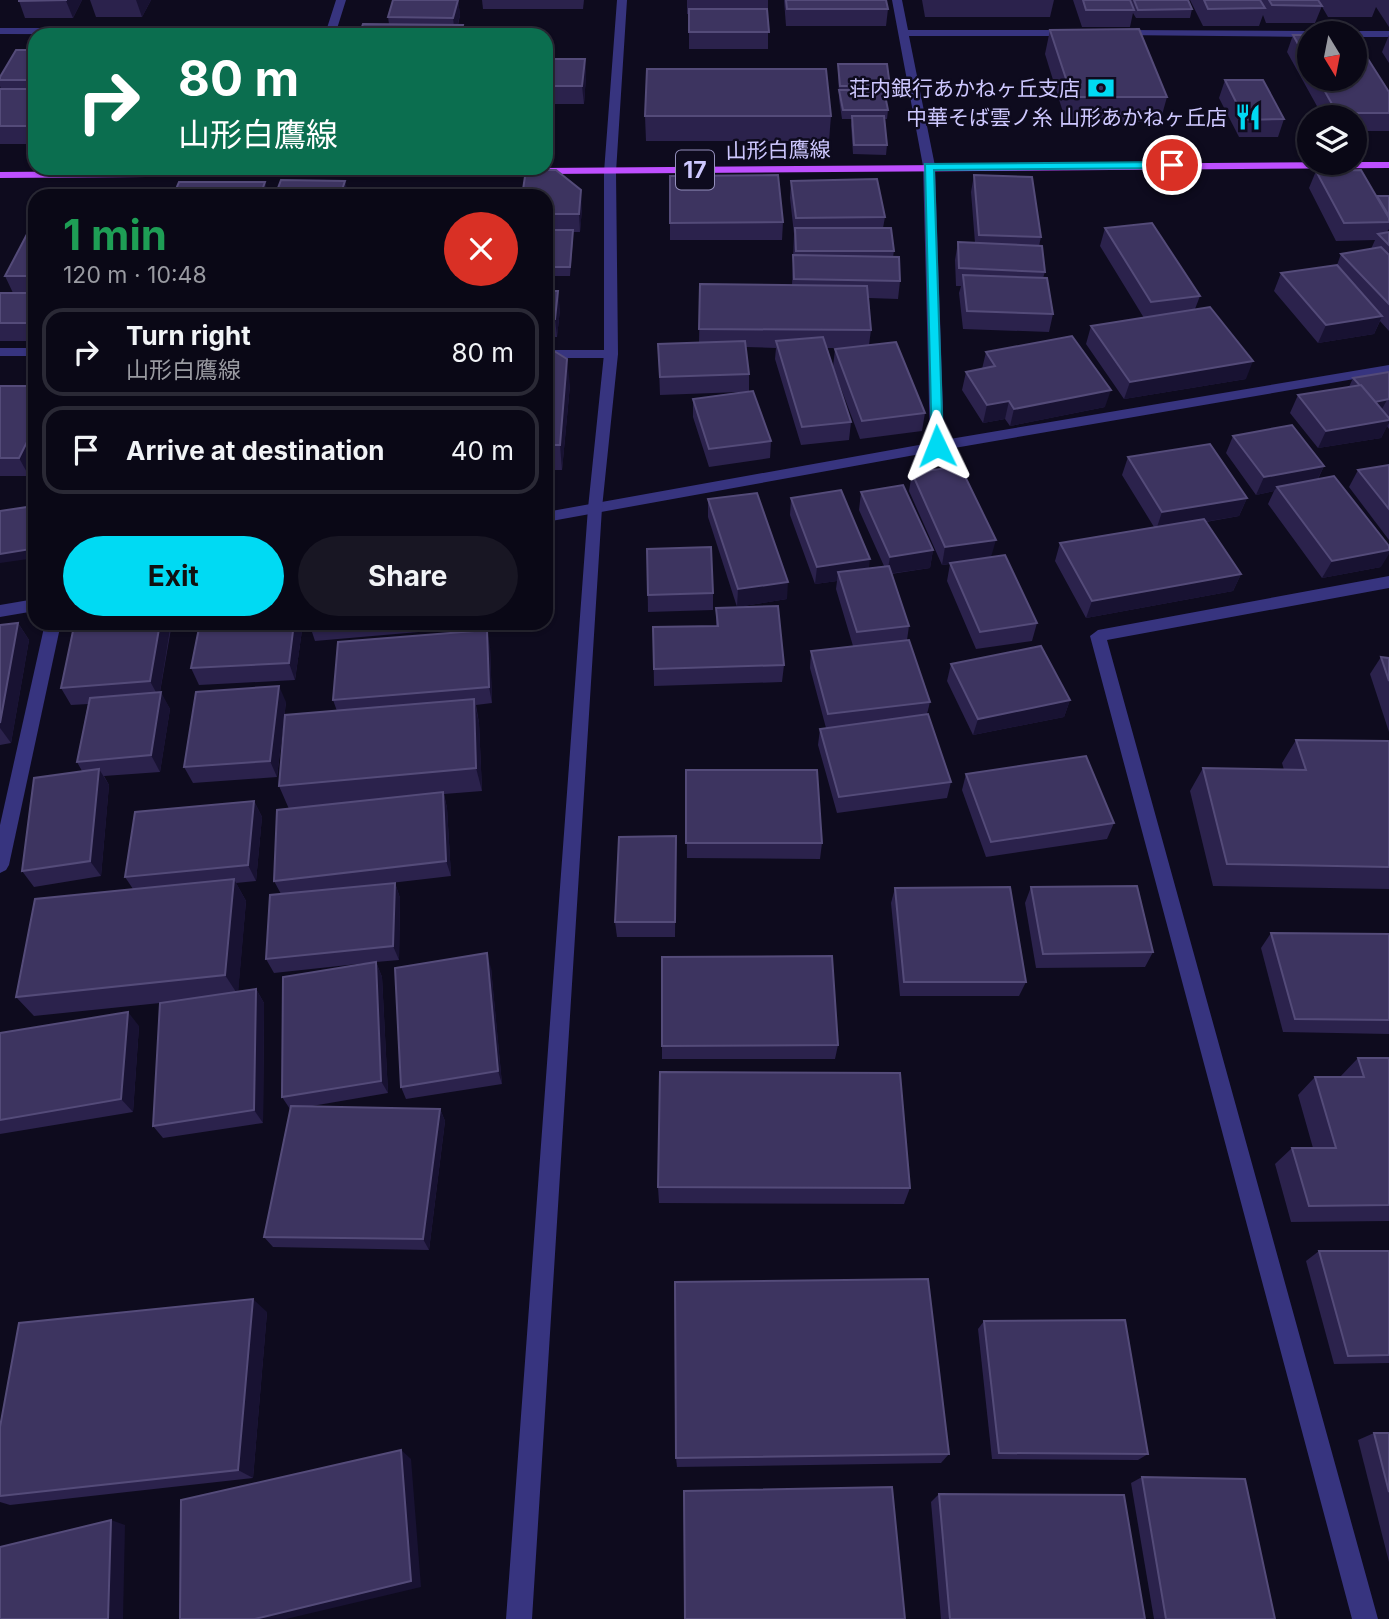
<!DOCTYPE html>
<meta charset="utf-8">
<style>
:root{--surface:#0a0816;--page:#181623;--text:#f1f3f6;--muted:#999aa1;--line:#2a2935;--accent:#00daf3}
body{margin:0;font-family:Inter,"Noto Sans JP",sans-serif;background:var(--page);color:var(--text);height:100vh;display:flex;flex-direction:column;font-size:26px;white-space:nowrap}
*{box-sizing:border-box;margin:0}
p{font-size:23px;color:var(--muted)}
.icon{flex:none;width:38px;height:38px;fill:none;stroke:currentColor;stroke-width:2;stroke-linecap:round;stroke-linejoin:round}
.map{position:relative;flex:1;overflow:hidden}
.drawer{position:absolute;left:28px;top:189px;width:525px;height:441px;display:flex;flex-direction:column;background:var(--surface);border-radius:21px;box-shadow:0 2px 5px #0004,0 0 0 2px var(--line)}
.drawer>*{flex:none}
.banner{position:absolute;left:28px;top:28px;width:525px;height:147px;border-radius:21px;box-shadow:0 2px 5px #0004,0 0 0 2px var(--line);background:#0b6e4f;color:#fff;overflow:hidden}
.needle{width:46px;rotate:170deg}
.tools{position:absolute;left:1297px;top:21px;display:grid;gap:14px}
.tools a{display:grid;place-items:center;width:70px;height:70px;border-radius:50%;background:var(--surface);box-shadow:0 2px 5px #0004,0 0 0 2px var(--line);font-size:35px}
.pin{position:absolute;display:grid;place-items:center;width:60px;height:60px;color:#fff;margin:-30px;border:4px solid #fff;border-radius:50%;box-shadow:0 2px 7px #0007}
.me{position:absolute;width:77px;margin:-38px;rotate:358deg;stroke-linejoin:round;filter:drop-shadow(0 0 5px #0008)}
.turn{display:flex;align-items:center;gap:24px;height:147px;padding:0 35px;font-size:32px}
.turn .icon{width:91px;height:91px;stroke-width:2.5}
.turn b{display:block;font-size:49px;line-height:60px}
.round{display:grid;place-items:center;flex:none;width:74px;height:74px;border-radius:37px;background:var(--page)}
.head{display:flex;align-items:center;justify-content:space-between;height:119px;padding:0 35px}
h1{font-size:42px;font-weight:700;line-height:52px;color:#1e9e55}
.button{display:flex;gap:14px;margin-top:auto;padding:14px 35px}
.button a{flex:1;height:80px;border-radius:42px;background:var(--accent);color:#111;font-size:28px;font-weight:700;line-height:80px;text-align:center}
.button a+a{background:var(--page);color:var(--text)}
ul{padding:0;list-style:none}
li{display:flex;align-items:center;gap:21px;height:88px;margin:0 14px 10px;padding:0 21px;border:4px solid var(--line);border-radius:21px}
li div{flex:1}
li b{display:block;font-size:26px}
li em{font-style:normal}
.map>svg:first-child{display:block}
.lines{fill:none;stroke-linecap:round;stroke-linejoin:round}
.lane{fill:#37347f;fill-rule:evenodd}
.street{fill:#37347f;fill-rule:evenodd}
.primary{fill:#be4fff;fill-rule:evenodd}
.wall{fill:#2b224c}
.shaded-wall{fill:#181232}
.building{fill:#3d3460;stroke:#544b79;stroke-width:2}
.route{fill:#00daf3;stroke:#008e9e;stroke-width:2}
.labels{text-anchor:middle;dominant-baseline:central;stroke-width:5;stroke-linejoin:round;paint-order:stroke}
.far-poi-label{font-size:21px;fill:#cec8ff;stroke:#0e0b1e;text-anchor:end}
.far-street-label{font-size:21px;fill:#cec8ff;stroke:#0e0b1e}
.shield{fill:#0e0b1e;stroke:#948fbc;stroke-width:2}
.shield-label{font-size:23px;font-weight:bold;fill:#cec8ff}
</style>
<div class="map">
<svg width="1389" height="1619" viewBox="0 0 1389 1619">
<rect width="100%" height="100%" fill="#0e0b1e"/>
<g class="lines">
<g class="lane">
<path d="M336,0H346L335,35L0,34V28H327Z"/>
<path d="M892,0H902L908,30H1071L1076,33L1071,36H909L935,166L944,440L1389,365V373L937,451L546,522V512L930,443L923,166Z"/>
<path d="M1120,30L1309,31L1314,33H1309V37L1116,35L1115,33Z"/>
<path d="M1354,31H1389V37H1354V33H1349Z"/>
<rect x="0" y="348" width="35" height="8"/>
<path d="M546,350H611L618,354L611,358H546Z"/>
<path d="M1389,576V588L1107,640L1378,1619H1352L1090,636L1098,630Z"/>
<path d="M35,599V611L0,617V605Z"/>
<path d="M45,623H61L9,865L6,870L0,873V825Z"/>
</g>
<path class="street" d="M617,0H627L616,172L618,354L602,508L532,1619H506L588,508L604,354V172Z"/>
<path class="primary" d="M1354,162H1389V168L0,178V172Z"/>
</g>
<g class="wall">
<path d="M19,0H82L73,18H25L19,1Z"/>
<path d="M90,0H151L142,17H96Z"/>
<path d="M393,0H458L460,15L458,25H463L465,35H359L389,24L388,17Z"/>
<path d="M482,0H584L583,9H483Z"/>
<path d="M687,0H768V49H689V14H687Z"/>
<path d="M784,0H886L888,9L886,26H786Z"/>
<path d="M922,0H1054L1050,17H925Z"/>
<path d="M1073,0H1188L1192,9L1190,18H1136L1133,13L1130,27H1082Z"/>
<path d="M1190,0H1318L1322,6L1315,23H1266L1263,15L1259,26H1203Z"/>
<path d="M1318,0H1389V27L1376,7L1372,17H1328Z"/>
<path d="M1050,30L1167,97L1160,122H1066L1045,54Z"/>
<path d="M1293,35H1309V79H1354L1389,92V131H1354V117H1323L1287,52Z"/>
<path d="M1389,35V63L1382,52Z"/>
<path d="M35,50V154L31,144H0V90L1,89L0,86V77Z"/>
<path d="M546,59H585L586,76L584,104H546Z"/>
<path d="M838,64L890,86L889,95H885L888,110L887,119H885L887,145L886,155L853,154L851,125L852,119H842L839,99Z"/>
<path d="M1225,80L1284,119L1278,137H1239L1219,98Z"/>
<path d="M645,116H831L829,141H646Z"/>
<path d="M1316,171L1377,197L1389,196V229L1386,233L1389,232V331L1380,321L1374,334L1318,343L1274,291L1281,273L1337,265L1341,254L1371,249L1375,240L1336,241L1309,188Z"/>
<path d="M974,175L1041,237L1039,246L1045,272L1043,278L1053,314L1049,332L963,329L959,293L961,286H956L955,260L958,242L975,243L971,192Z"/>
<path d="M670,176L783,222L782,240H670Z"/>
<path d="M791,181L885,217L883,228L894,251L893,257L900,281L898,299L869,298L871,330L869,345L925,413L922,431L860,439L833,367L835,349L839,348H826L851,422L849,440L801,445L775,359L776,348L746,347L749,374V391L771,441L770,458L709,467L693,417V399L740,392L660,395L658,344L699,343L700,284L792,285L794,234L790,198Z"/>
<path d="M546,196L582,208L580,232H573V239L570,276H546Z"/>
<path d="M35,219V341H0V293H13L5,276Z"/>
<path d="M1105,228L1200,296L1195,309L1246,379L1124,399L1086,344L1091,326L1144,318L1100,246Z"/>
<path d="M546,291L560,309L557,337H546Z"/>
<path d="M546,346L570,385L562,470H546Z"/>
<path d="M986,352L1105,407L1010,426L1005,419L983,423L962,390L966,372L982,369Z"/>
<path d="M1389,372V429L1387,426L1381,438L1318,448L1290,413L1298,395L1349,387L1353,378Z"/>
<path d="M0,386H35V463L29,476H0Z"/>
<path d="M1233,436L1324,466L1318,479L1381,567L1322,578L1268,504L1274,491L1256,495L1226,453Z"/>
<path d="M1128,457L1247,498L1239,516L1206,522L1241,574L1233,591L1086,618L1055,561L1060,543L1154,527L1122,475Z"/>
<path d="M1389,465V540L1349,487L1358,470Z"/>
<path d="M912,473L991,557L1037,623L1032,641L976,649L947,581L950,564L942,565L909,491Z"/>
<path d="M861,492L933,550L930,568L891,574L909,626L907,640L930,702L927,714L951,782L947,798L837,813L818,745L820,729L826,728L810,668L811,651L853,646L836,589L837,581L815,584L790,515L791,498L869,568L884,566L859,510Z"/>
<path d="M708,499L787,599L737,607L708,517Z"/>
<path d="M647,549L713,593V610L648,612Z"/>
<path d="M716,608L784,665L782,682L654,686L653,627L716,626Z"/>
<path d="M18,623L29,640L11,743L0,745V625Z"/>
<path d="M101,623H172L160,692L170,709L160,772L104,776L109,785L101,876L34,887L22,871L82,771L77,762L88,704L71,705L61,688L100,629Z"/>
<path d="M303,623L295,680L199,685L191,668Z"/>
<path d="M309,623H499V625L315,641Z"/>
<path d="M490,647L492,703L476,705L479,723L482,791L444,794L447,808L451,876L382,884L395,883L400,898L399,960L376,962L382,977L388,1093L306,1107L440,1109L445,1121L429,1250L273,1247L264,1237L290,1109L282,1097L376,962L274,973L266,959L281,894L274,881L319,806L289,809L279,786L337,711L333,700Z"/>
<path d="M1381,657L1389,658V732L1370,674Z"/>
<path d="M951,664L1070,700L1064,717L973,735L947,681Z"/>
<path d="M286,702L277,777L193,783L184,767Z"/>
<path d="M1296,740L1389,741V889L1213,886L1190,791L1203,768L1284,770L1282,763Z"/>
<path d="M686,770L822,843L820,859L687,858Z"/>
<path d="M966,774L1114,823L1107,839L986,857L962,790Z"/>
<path d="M254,801L262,817L256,881L236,883L246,901L238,991L256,989L264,1003L263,1123L163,1138L153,1126L160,1003L34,1016L16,997L133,889L125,877Z"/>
<path d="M676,836L675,937H617L615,922Z"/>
<path d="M1031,887L1153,952L1145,967L1036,968L1025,903Z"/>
<path d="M895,888L1026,982L1019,996H900L891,903Z"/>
<path d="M1271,933L1389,934V1034L1283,1032L1261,948Z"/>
<path d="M491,968L502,1084L406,1099L401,1087Z"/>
<path d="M139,1026L133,1112L0,1134V1033Z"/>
<path d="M838,1045L835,1059H662V1046Z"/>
<path d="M1358,1058H1389V1221L1291,1222L1275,1164L1292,1148H1313L1298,1095L1315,1077H1340Z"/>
<path d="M658,1187L910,1188L904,1204L659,1203Z"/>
<path d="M1319,1251H1389V1363L1334,1364L1306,1261Z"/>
<path d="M267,1312L253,1478L10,1505L0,1502V1427Z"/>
<path d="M984,1321L1148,1454L1138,1460L992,1459L978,1329Z"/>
<path d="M1374,1433H1389V1562L1358,1440Z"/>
<path d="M949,1454L941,1463L677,1467L676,1458Z"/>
<path d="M1142,1477L1275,1619H1154L1131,1483Z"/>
<path d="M939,1494L1145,1619H941L931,1502Z"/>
</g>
<g class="shaded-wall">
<path d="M67,0H82L73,18L66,1Z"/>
<path d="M136,0H151L142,17Z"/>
<path d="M458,0L460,15L455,35L453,18Z"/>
<path d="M585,59L586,76L584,104L582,86Z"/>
<path d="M35,113V140H33L28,126Z"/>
<path d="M345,181L349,196H340Z"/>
<path d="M265,182L269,196H260Z"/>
<path d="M581,190L582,208L580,232L579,214Z"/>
<path d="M558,291L560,309L557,337L555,319Z"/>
<path d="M1382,316L1374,334L1318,343L1326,325Z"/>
<path d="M567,359L570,385L562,470L560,445Z"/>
<path d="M1253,361L1246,379L1124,399L1130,382Z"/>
<path d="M1111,390L1105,407L1010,426L1014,409Z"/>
<path d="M1387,400L1382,409L1369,411L1373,402Z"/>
<path d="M1009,401L1005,419L983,423L987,405Z"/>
<path d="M1389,420V423L1381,438L1318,448L1326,431Z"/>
<path d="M35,426V463L29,476L19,458Z"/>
<path d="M1324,466L1315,484L1277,487L1274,491L1256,495L1264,477Z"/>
<path d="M1247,498L1239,516L1156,530L1162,512Z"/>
<path d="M34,506L35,508V558L0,563V554Z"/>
<path d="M996,540L991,557L942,565L945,547Z"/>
<path d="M933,550L930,568L887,574L890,557Z"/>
<path d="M1389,550V554L1381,567L1322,578L1332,561Z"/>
<path d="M870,559L868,576L838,572L837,581L815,584L817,567Z"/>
<path d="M1241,574L1233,591L1086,618L1092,601Z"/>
<path d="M788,582L787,599L737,607L738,589Z"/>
<path d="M18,623L29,640L11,743L0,728V723Z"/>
<path d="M160,623H171L159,698L150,681Z"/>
<path d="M294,623H303L295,680L289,663Z"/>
<path d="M487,630L490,647L492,703L489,687Z"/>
<path d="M279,686L286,702L277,777L270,761Z"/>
<path d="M161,692L170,709L160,772L151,755Z"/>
<path d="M474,699L479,723L482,791L476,768Z"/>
<path d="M1070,700L1064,717L973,735L978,719Z"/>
<path d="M99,769L109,785L101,876L90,861Z"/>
<path d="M443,792L447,808L451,876L446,861Z"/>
<path d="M254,801L262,817L256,881L248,865Z"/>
<path d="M234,879L246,901L238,995L225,975Z"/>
<path d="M395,883L400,898L399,960L393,946Z"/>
<path d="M487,953L491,968L502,1084L498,1071Z"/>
<path d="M376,962L382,977L388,1093L381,1081Z"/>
<path d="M256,989L264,1003L263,1123L254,1110Z"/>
<path d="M128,1012L139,1026L133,1112L121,1099Z"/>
<path d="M440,1109L445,1121L429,1250L423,1239Z"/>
<path d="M253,1299L267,1312L253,1478L238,1470Z"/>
<path d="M401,1450L411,1459L421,1587L286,1619H255Z"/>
<path d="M111,1520L125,1525L123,1619H108Z"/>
</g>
<g class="building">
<path d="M19,0H67L19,1Z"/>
<path d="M393,0H458L453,18L388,17Z"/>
<path d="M786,0H886L888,9H787Z"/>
<path d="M1083,0H1130L1134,10H1086Z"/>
<path d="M1134,0H1188L1192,9L1138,10Z"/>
<path d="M1204,0H1260L1265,8L1208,9Z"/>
<path d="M1269,0H1318L1322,6L1272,5Z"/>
<path d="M689,9H767L769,32H689Z"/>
<path d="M363,24L463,25L461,35H359Z"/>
<path d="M1139,29L1167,97H1072L1050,30Z"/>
<path d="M1293,35H1309V64Z"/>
<path d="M1354,37L1389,92V113H1337L1318,79H1354Z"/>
<path d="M16,50H35V80H0V77Z"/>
<path d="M546,59H585L582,86H546Z"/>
<path d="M838,64H887L890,86H840Z"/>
<path d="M647,69H826L831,116H645Z"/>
<path d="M1225,80H1263L1284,119L1245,120Z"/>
<path d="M0,89H35V113L28,126H0Z"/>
<path d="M839,90H884L888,110H843Z"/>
<path d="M852,116H884L887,145H854Z"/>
<path d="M35,130V140H29Z"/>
<path d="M526,170H556L581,190L579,214H546V196H522Z"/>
<path d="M1361,170L1389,218V222L1344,223L1316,171Z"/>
<path d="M778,175L783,222L670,223V176Z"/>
<path d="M974,175L1032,177L1041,237L979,235Z"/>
<path d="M877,179L885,217L796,218L791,181Z"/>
<path d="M281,180L345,181L340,196H275Z"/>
<path d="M179,182H265L260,196H173Z"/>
<path d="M361,189H408L407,196H360Z"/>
<path d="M50,190L157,191L155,196H47Z"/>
<path d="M1377,196H1389V216Z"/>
<path d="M35,219V276H5Z"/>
<path d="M1152,223L1200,296L1151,302L1105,228Z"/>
<path d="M795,228H891L894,251H796Z"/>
<path d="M546,230H573L570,267H546Z"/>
<path d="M1389,232V245L1378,234Z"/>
<path d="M958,242L1042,246L1045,272L959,268Z"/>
<path d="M1381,247L1389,255V304L1341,254Z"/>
<path d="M793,255L899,257L900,281L794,279Z"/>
<path d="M1337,265L1382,316L1326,325L1281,273Z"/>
<path d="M963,275L1047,278L1053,314L967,311Z"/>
<path d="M700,284L867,286L871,330L699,329Z"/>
<path d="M546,291H558L555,319H546Z"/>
<rect x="0" y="293" width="35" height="30"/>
<path d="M1210,307L1253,361L1130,382L1091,326Z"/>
<path d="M1072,336L1111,390L1014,409L1009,401L987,405L966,372L995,366L986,352Z"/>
<path d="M823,337L851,422L802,427L776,341Z"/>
<path d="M745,341L749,374L660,377L658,344Z"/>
<path d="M896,342L925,413L862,421L835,349Z"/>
<path d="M546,346L567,359L560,445H546Z"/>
<path d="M1389,372V399L1375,402L1353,378Z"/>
<path d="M1361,385L1389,418V420L1326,431L1298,395Z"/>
<path d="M0,386H35V426L19,458H0Z"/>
<path d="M753,391L771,441L709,449L693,399Z"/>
<path d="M1292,425L1324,466L1264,477L1233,436Z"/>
<path d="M1210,444L1247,498L1162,512L1128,457Z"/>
<path d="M1389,465V509L1358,470Z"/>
<path d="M960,466L996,540L945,547L912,473Z"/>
<path d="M1334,476L1389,546V550L1332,561L1277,487Z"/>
<path d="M903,485L933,550L890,557L861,492Z"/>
<path d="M841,490L870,559L817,567L791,498Z"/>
<path d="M757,493L788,582L738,589L708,499Z"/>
<path d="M34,506L31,549L0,554V511Z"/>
<path d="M1204,519L1241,574L1092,601L1060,543Z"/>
<path d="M711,547L713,593L648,595L647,549Z"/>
<path d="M1005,555L1037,623L980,632L950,563Z"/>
<path d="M889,566L909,626L857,632L838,572Z"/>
<path d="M778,606L784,665L654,669L653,627L718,626L716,608Z"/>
<path d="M18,623L0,723V625Z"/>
<path d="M101,623H160L150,681L61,688L73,631L100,629Z"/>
<path d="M200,623H294L289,663L191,668Z"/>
<path d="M487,630L489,687L333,700L338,642Z"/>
<path d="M909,640L930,702L828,714L811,651Z"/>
<path d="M1041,646L1070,700L978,719L951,664Z"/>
<path d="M1381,657L1389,658V681Z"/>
<path d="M279,686L270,761L184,767L196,692Z"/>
<path d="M161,692L151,755L77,762L90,698Z"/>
<path d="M474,699L476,768L279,786L285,715Z"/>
<path d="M928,714L951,782L839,797L820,729Z"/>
<path d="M1296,740L1389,741V867L1227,864L1203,768L1306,770Z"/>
<path d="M1086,756L1114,823L991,842L966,774Z"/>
<path d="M99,769L90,861L22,871L34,778Z"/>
<path d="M686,770H817L822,843H686Z"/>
<path d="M443,792L446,861L274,881L277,810Z"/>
<path d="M254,801L248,865L125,877L135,812Z"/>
<path d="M676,836L675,922H615L619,837Z"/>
<path d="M234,879L225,975L16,997L35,899Z"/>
<path d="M395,883L393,946L266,959L270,895Z"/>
<path d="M1137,886L1153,952L1043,954L1031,887Z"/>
<path d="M1010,887L1026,982H904L895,888Z"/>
<path d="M1271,933L1389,934V1020L1295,1019Z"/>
<path d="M487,953L498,1071L401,1087L395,968Z"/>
<path d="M832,956L838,1045L662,1046V957Z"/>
<path d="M376,962L381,1081L282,1097L283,977Z"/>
<path d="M256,989L254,1110L153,1126L160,1003Z"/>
<path d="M128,1012L121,1099L0,1120V1033Z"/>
<path d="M1358,1058H1389V1205L1309,1206L1292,1148H1336L1315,1077H1364Z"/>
<path d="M660,1072L900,1073L910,1188L658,1187Z"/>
<path d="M291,1106L440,1109L423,1239L264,1237Z"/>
<path d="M1319,1251H1389V1355L1348,1356Z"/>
<path d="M928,1279L949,1454L676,1458L675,1282Z"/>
<path d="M253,1299L238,1470L0,1496V1427L19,1323Z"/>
<path d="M1125,1320L1148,1454L999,1453L984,1321Z"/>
<path d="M1374,1433H1389V1492Z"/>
<path d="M401,1450L411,1581L255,1619H180L181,1500Z"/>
<path d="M1142,1477L1245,1479L1275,1619H1166Z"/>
<path d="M892,1487L905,1619H685L684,1491Z"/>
<path d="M939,1494L1124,1495L1145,1619H950Z"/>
<path d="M111,1520L108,1619H0V1547Z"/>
</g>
<path class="route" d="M1172,162L1178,165L1176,168L934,170L943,446L941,449H932L925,164Z"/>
<defs>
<g id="bank-bare" transform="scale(2.1)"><path d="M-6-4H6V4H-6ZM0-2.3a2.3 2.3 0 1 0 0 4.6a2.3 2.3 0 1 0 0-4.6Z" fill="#00daf3" stroke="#0e0b1e" stroke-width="2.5" paint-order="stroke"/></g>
<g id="restaurant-bare" transform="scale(2.1)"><path d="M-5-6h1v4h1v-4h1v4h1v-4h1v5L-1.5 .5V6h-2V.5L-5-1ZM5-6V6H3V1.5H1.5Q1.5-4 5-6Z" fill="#00daf3" stroke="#0e0b1e" stroke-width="2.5" paint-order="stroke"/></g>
</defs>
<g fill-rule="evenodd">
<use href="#bank-bare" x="1101" y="88"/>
<use href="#restaurant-bare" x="1248" y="117"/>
</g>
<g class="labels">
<g class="far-poi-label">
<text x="1080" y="88">荘内銀行あかねヶ丘支店</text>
<text x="1227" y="117">中華そば雲ノ糸 山形あかねヶ丘店</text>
</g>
<g class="far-street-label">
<text transform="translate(778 150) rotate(-1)">山形白鷹線</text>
</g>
<rect class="shield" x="676" y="150.5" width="38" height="39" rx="5"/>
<g class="shield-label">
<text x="695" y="170">17</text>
</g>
</g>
</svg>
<div class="tools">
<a><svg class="needle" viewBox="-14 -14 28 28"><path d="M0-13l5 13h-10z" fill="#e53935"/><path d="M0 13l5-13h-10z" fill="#999aa1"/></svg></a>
<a><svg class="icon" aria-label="layers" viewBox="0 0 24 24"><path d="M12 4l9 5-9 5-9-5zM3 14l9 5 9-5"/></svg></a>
</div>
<div class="pin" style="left:1172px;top:165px;background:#d93025"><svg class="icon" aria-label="arrive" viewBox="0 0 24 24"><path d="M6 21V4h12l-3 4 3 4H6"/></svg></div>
<svg class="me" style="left:937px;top:446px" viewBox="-20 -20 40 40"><path d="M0-17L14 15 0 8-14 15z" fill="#00daf3" stroke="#fff" stroke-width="4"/></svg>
<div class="banner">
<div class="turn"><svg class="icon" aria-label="right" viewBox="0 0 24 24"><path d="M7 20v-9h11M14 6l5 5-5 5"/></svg><div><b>80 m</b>山形白鷹線</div></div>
</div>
<section class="drawer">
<div class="head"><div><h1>1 min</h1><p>120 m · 10:48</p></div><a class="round" style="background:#d93025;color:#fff"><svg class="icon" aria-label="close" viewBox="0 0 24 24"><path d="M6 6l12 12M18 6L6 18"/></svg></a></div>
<ul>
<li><svg class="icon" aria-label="right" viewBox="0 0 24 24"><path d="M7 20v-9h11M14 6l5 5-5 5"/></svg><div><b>Turn right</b><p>山形白鷹線</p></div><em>80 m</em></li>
<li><svg class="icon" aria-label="arrive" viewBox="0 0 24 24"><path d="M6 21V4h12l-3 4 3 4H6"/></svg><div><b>Arrive at destination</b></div><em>40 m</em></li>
</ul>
<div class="button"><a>Exit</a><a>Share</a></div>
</section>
</div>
